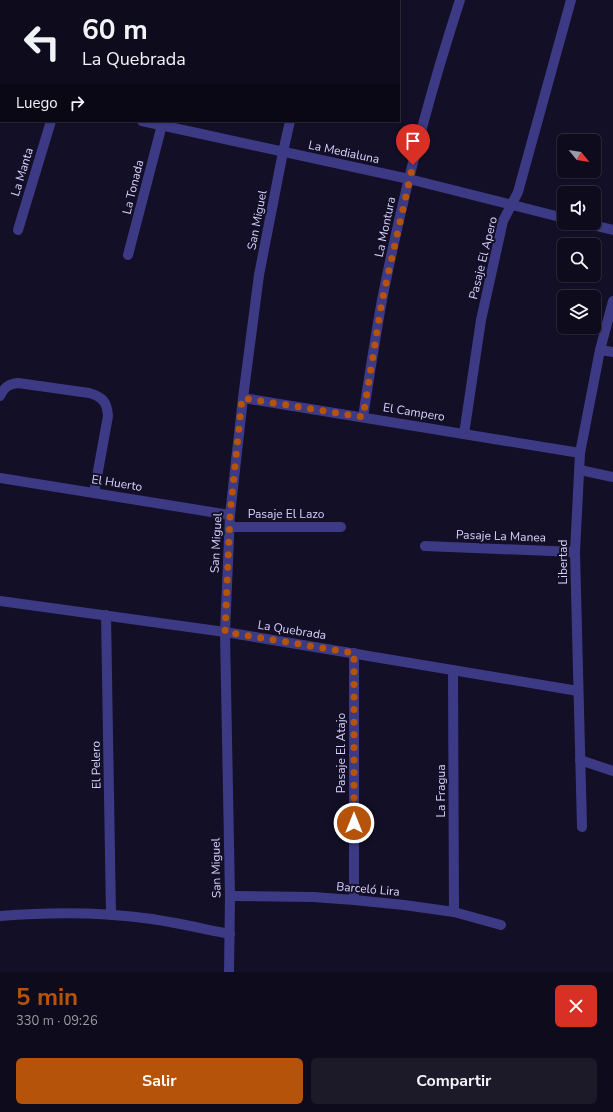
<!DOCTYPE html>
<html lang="es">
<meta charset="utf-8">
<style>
:root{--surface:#0e0b1c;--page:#1c1929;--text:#f1f3f6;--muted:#9b9ba3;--line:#2e2b3b;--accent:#b45309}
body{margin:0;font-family:"Nunito Sans",sans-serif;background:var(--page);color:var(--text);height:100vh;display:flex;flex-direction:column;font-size:15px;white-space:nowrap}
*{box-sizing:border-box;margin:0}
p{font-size:13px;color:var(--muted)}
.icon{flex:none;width:22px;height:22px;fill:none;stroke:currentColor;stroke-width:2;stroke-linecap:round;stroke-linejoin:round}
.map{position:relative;height:972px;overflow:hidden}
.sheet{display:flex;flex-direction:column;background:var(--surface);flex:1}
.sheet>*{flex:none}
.top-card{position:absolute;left:0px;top:0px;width:400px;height:122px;box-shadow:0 1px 3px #0004,0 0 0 1px var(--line);background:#0e0b1c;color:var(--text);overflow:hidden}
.needle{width:26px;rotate:120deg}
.buttons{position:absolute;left:557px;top:134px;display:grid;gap:8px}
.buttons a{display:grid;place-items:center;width:44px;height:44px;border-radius:6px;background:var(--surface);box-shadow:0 1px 3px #0004,0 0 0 1px var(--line);font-size:20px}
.pin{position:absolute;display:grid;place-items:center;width:34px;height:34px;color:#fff;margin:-41px -17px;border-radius:50% 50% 50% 0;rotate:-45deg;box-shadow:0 0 4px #0007}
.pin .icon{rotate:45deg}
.me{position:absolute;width:44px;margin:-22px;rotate:0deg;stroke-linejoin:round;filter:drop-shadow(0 0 3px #0008)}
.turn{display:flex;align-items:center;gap:14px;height:84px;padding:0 16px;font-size:18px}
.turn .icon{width:52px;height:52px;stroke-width:2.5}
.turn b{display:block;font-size:28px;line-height:34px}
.then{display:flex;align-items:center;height:38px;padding:0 16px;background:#0003;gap:8px;font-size:15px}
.round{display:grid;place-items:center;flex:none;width:42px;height:42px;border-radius:6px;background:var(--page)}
.summary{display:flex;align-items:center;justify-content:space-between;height:68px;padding:0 16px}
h1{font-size:24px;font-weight:700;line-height:30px;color:var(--accent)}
.cta{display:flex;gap:8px;margin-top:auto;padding:8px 16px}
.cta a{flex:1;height:46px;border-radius:6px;background:var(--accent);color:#fff;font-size:16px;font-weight:700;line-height:46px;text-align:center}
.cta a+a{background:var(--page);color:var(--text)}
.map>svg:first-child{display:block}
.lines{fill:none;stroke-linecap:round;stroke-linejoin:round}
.minor{stroke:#3d3a85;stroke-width:10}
.route{stroke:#b45309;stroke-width:7;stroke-dasharray:0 12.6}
.labels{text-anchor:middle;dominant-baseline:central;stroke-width:4;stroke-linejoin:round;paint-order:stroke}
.street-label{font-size:12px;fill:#d9d4ff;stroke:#130f26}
</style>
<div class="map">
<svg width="613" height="972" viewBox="0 0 613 972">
<rect width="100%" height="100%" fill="#130f26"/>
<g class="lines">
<g class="minor">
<path d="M84,1V0"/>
<path d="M195,1V0"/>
<path d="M320,1L321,0"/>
<path d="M0,90H1"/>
<path d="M142,121L409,179L564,218"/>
<path d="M584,223L613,230"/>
<path d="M18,230L51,121"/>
<path d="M128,255L163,121"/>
<path d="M600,350L613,352"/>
<path d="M0,396C4,387 9,384 18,383L89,393C103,397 107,402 108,416L94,493"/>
<path d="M243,398L580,453"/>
<path d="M363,417C369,378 375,339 382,300C402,199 428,98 460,0"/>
<path d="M464,434L481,320L503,221L518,192L571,0"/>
<path d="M580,470L613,477"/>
<path d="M0,478L230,515"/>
<path d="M230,527H341"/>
<path d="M425,546L575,552"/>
<path d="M0,601L225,632L578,691"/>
<path d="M106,615L111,915"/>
<path d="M354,653V900"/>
<path d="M453,670L454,912"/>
<path d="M580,760L613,771"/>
<path d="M582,827L575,552L580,453L600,350L613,301"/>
<path d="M230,896L313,897L354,900L404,905L454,912L501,925"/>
<path d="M0,916C50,912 102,912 152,919C178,923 204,929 230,934"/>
<path d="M229,972L230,896L225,632L230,515L243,398L259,275L283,152L290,121"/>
</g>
</g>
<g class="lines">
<path class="route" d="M354,823V653L225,632L230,515L242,398L363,417L382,301L413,165"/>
</g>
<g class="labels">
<g class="street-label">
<text transform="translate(344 152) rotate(12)">La Medialuna</text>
<text transform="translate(22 172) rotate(-73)">La Manta</text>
<text transform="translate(133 187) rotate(-76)">La Tonada</text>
<text transform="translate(257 220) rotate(-79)">San Miguel</text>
<text transform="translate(385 227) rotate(-78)">La Montura</text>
<text transform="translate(483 258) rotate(-76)">Pasaje El Apero</text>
<text transform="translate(414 412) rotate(9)">El Campero</text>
<text transform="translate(117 483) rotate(9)">El Huerto</text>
<text x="286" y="514">Pasaje El Lazo</text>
<text transform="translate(501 536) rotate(2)">Pasaje La Manea</text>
<text transform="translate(216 543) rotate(-87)">San Miguel</text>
<text transform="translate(563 562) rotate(-90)">Libertad</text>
<text transform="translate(292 630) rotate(9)">La Quebrada</text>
<text transform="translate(341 753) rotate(-90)">Pasaje El Atajo</text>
<text transform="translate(96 765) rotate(-91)">El Pelero</text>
<text transform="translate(441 791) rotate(-90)">La Fragua</text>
<text transform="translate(216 868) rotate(-91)">San Miguel</text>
<text transform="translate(368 889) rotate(5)">Barceló Lira</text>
</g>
</g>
</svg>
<div class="buttons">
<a><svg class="needle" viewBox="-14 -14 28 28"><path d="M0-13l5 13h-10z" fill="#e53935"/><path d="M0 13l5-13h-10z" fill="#9b9ba3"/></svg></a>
<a><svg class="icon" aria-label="sound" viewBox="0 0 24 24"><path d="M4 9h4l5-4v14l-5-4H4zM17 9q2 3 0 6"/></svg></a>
<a><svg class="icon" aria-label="search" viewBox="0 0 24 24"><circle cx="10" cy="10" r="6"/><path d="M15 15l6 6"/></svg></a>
<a><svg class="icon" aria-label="layers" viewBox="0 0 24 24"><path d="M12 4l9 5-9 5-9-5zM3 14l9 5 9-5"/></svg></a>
</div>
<div class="pin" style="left:413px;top:165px;background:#d93025"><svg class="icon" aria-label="arrive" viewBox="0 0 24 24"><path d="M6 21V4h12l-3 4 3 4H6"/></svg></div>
<svg class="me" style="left:354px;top:823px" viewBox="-20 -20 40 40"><circle r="17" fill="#b45309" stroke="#fff" stroke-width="3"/><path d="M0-11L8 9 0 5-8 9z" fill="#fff"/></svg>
<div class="top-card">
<div class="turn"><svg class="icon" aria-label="left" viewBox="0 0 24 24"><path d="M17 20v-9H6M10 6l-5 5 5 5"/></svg><div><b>60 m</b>La Quebrada</div></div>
<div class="then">Luego<svg class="icon" aria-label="right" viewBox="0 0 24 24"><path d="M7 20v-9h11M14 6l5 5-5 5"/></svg></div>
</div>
</div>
<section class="sheet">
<div class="summary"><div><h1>5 min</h1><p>330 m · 09:26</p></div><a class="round" style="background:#d93025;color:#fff"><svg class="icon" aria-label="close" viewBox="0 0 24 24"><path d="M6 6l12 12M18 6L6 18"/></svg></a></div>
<div class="cta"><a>Salir</a><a>Compartir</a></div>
</section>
